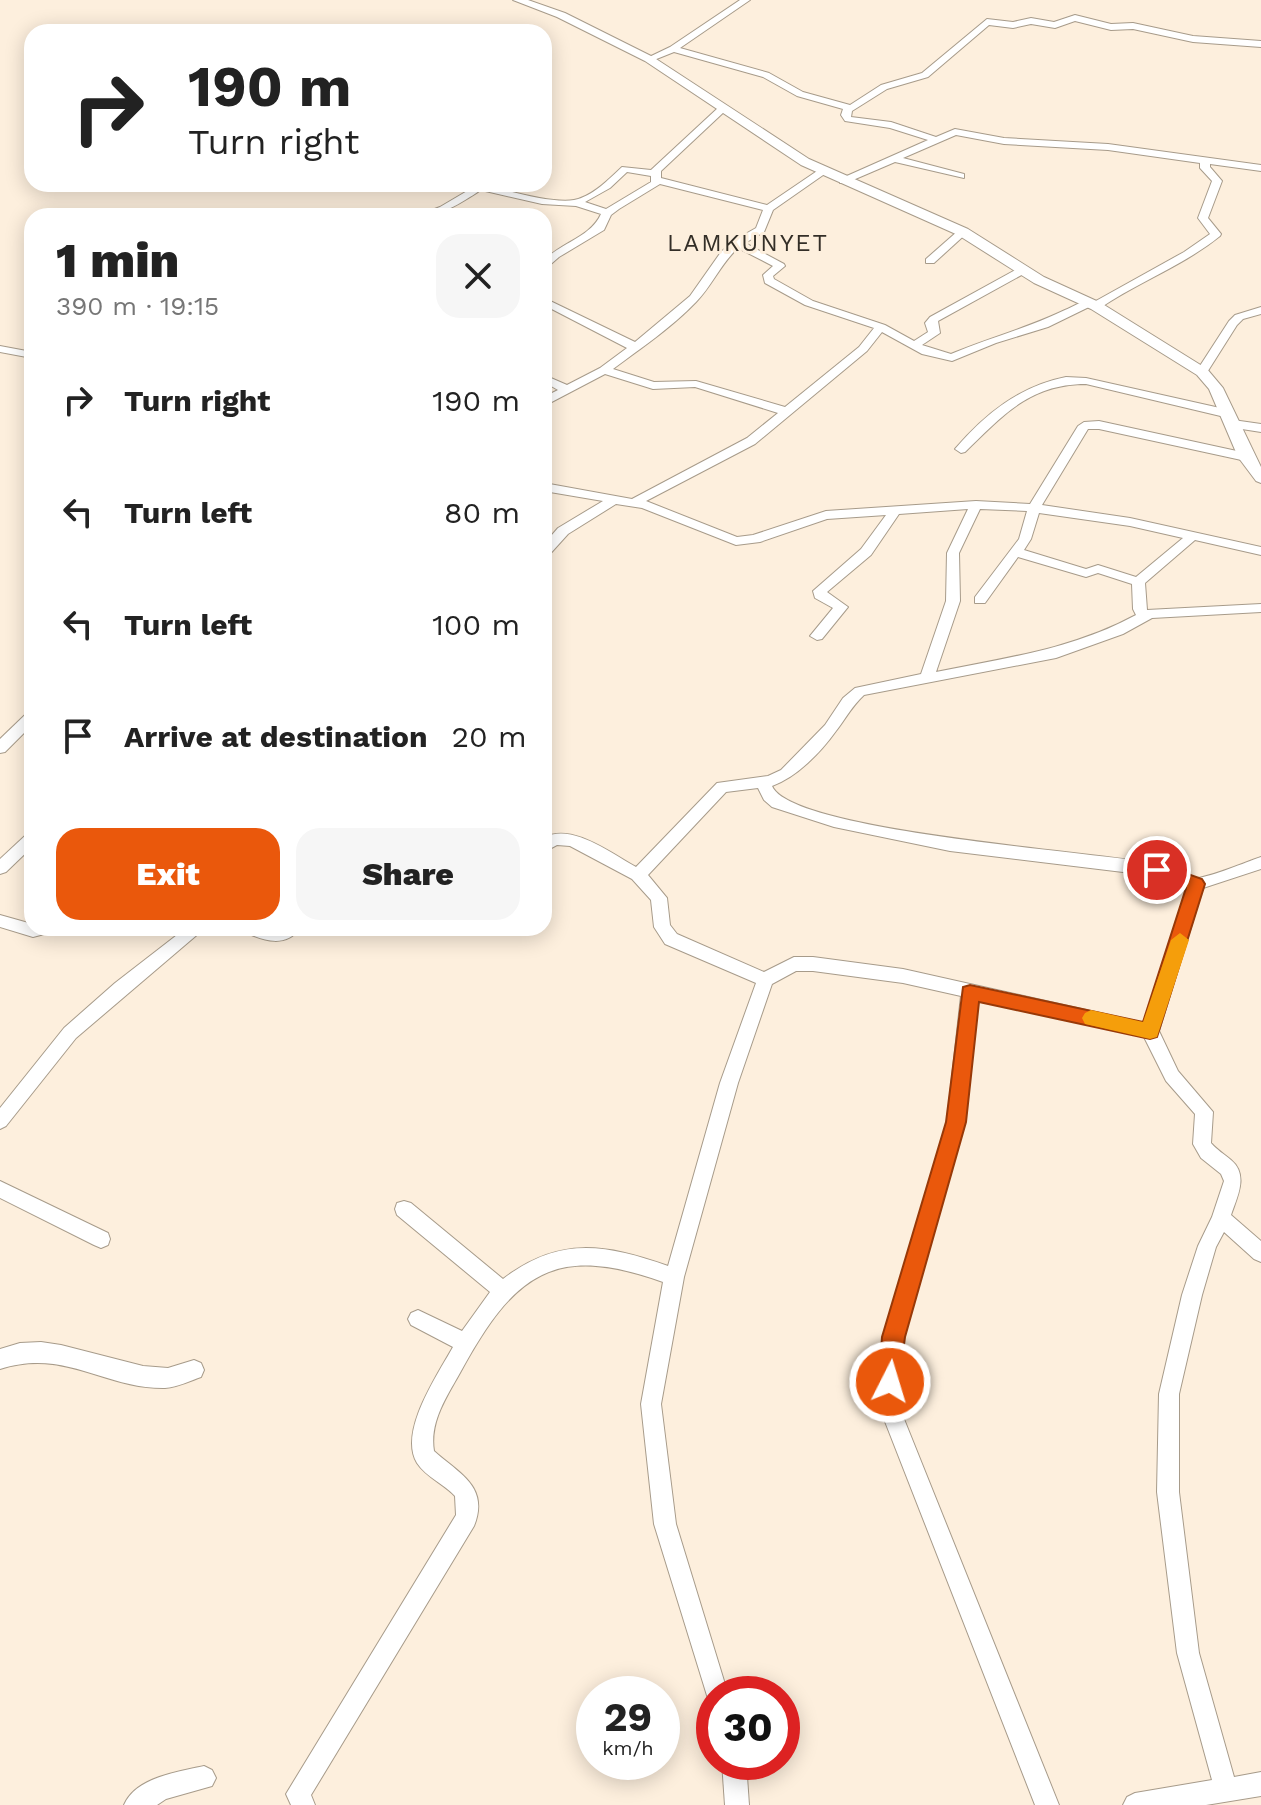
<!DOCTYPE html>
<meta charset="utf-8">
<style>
:root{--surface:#fff;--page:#f6f6f6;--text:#222;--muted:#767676;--accent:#ea580c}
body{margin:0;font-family:"Work Sans",sans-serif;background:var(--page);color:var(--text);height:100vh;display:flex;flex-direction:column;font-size:30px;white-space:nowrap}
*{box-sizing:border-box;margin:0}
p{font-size:26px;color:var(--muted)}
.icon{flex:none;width:44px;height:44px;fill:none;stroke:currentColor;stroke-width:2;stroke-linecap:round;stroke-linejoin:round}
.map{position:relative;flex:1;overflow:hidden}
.panel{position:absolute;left:24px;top:208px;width:528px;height:728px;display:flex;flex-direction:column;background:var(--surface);border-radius:24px;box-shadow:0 4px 20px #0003}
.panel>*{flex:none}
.top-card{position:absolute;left:24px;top:24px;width:528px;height:168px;border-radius:24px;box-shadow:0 4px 20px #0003;background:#fff;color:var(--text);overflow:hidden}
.speed{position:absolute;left:576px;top:1676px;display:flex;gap:16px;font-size:40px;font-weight:700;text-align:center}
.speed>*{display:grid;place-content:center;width:104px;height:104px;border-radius:50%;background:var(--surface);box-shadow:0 4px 20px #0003;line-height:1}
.speed small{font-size:20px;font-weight:400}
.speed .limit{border:12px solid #d22;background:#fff;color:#111}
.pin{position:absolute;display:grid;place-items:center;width:68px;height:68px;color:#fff;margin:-34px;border:4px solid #fff;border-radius:50%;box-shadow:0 2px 8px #0007}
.me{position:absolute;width:88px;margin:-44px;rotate:5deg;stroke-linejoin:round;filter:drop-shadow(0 0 6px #0008)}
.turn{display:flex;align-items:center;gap:28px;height:168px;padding:0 32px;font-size:36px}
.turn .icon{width:104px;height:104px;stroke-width:2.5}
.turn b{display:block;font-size:56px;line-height:68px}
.round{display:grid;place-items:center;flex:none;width:84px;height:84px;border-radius:24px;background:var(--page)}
.head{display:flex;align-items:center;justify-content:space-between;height:136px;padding:0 32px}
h1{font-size:48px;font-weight:800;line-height:60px}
.primary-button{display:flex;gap:16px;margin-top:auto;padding:16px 32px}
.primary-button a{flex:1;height:92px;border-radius:24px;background:var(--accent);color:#fff;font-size:32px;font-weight:800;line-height:92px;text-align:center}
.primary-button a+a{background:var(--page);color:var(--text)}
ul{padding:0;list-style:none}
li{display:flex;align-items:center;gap:24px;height:112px;padding:0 32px}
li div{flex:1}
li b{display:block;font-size:30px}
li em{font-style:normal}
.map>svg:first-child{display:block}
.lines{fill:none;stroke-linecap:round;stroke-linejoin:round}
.minor-casing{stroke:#a79b8a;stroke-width:2}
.tertiary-casing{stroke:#a79b8a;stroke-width:2}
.minor{fill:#fff;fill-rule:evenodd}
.tertiary{fill:#fff;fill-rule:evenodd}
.route{fill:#ea580c;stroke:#983908;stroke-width:2}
.slow{fill:#f59e0b}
.labels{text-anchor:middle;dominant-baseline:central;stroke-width:6;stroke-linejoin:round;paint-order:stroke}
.far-quarter-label{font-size:24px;letter-spacing:2px;fill:#332e27;stroke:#fdefdd}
</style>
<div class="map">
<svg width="1261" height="1805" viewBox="0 0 1261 1805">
<rect width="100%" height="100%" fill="#fdefdd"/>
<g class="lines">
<g class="minor-casing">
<g id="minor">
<path d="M740,0H750L680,48L769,73L803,92L850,105L881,85L922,73L987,19L1013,22L1031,18L1054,22L1075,15L1111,24L1133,23L1193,36L1261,41V47L1193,42L1133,29L1111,30L1075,21L1055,28L1031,24L1013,28L989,25L928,77L887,89L852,111L851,117L891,122L936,137L955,129L1004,138L1108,144L1261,165V171L1210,164V167L1222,181L1208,218L1221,234L1220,236C1183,266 1138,282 1100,308L1091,306L1048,327L996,343L952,361L922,354L882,332L867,351L755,444L646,501L737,537L753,535L826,511L976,501L1030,504L1078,426L1084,422L1099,421L1246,453L1252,457L1246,461L1099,429H1088L1042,505L1130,518L1261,547V555L1195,540L1145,583L1147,610L1261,604V612L1152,618L1123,634L1056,658L864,695C852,706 846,718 836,731C821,752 797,777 772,786C791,832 1099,852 1157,864C1169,867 1184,878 1197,878C1211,877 1246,862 1261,857V869L1203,888L1159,1031L1178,1071L1213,1112L1211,1143C1217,1150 1224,1154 1231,1160C1249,1175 1237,1197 1231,1215L1261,1241V1262L1254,1259L1224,1232L1216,1247L1202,1295L1179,1394V1492L1199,1653L1234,1777L1261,1772V1796L1206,1805H1123L1127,1797L1135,1793L1212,1780L1177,1653L1157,1492L1159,1394L1182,1295L1198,1246L1212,1217L1224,1181L1221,1174L1201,1158L1193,1144L1195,1114L1166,1081L1144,1037L978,999L965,1122L904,1337L900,1382L904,1419L1059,1805H1035L884,1419L880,1382L884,1337L947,1122L961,996L903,983L813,971H796L772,984L738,1083L684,1277L661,1404L676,1524L728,1694H714V1704L709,1702L654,1524L641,1404L663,1282C554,1243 514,1274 461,1371C448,1395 429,1421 434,1451C458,1473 490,1486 474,1526L311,1795L315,1805H291L286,1794L456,1515L455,1496C444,1484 426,1477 417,1463C398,1432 438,1374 453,1347L411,1325L408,1319L411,1313L418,1310L462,1331L490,1292L397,1215L395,1209L397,1203L404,1201L411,1203L503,1279C559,1236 605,1244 668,1266L720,1083L756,983L665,944L654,927L651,900L632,879L570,846L557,845L544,852V838C571,822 612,854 636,867L717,783L768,776L781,770L825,725L843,698L855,688L921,674L946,601L947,553L968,509L899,514L871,555L827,592L848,607L822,639L817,640L810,636L833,608L815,598L813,591L861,549L886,515L827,519L760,542L736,545L642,508L616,504L568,534L549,555L544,556V544L558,528L603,501L544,491V483L632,499L747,438L778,413L695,387L653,389L605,374L544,406V397L558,390L544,382V375L567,385L600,368L627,348L544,305V298L635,342L690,296L721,252L733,241L756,228L763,210L660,184L619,209L611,215L604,230L559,257L544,270V261C561,242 590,238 601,214L576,206L542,204L481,190C459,204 442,216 416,216L440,207L479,184C503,189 551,204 574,200C592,197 609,179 622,167L651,170L719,107H725V111L661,171V178L767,205L820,169H826V173L773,210L764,232L745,243L784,264L785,266L773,276L774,279L813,301L885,325L914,341L928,332L925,323L930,317L1019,268H1027V272L938,321L940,333L922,345L951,354C989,338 1028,328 1065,310C1075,306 1085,298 1094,302L1184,252L1210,234L1198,218L1212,181L1200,168V163L1108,150L1004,144L956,135L903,158L964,174V178L895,162L846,183H840V179L928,140L890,128L845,121L841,115L843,109L797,96L763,77L674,52L649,62L645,59L670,47ZM627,172L651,176V182L606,209L585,202L610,188ZM738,248L773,266L763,275L765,283L805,305L874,328L859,347L785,407L696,381L654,382L613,369C641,348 671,328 696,302C712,286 721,263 738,248ZM980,509L1027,511L1019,539L975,597V603H985L1018,557L1086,577L1098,573L1132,584L1133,609L1136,615C1074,649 1005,658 936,672L960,601L959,553ZM1039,513L1130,526L1183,538L1136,577L1098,565L1086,569L1024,550L1031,539ZM758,788L764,800L772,807L834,827L950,851L1156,876L1187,887L1144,1023L903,969L813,957H794L764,972L677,934L670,925L667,898L648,875L726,792Z"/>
<path d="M959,230L968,232L934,263H926V259Z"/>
<path d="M1261,307V314L1243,319L1237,325L1206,374H1198L1196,372L1229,321L1235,315Z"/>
<path d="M0,346L32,352V358L0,352Z"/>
<path d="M1066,377L1086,378L1229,410L1235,414L1229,418L1086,384C1030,384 1003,415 965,452L961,453L955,449C985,414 1020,386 1066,377Z"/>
<path d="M1233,420L1261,424V432L1229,427V421Z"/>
<path d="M32,712V725L5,752L0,753V739L27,713Z"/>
<path d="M32,832V847L6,872L0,874V859L27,834Z"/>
<path d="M0,915L32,924V928H54L52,932L33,937L0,927Z"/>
<path d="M186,928H205L76,1038L6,1126L0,1129V1108L64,1028L115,983Z"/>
<path d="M243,928H300C286,948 264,941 245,932Z"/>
<path d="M0,1181L108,1233L110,1239L108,1245L101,1248L94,1245L0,1198Z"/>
<path d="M41,1342L61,1345L143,1366L168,1368L194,1360L201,1363L204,1370L201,1377C190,1381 177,1387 165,1388C104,1389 66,1348 0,1369V1349L20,1343Z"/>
<path d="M722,1762H746L749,1805H725Z"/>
<path d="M204,1766L212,1770L216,1778L212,1786L166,1799L157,1805H124C136,1777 178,1772 204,1766Z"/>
</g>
</g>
<g class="tertiary-casing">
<path id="tertiary" d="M513,0H528L565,13L653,57L809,159L968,229L1044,277L1101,303L1207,369L1223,388L1261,467V483L1256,481L1238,457L1209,389L1197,375L1091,309L1034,283L958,235L801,165L645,61L557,17Z"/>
</g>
<use href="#minor" class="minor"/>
<use href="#tertiary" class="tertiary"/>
</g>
<path class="route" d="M1157,863L1202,879L1205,884L1157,1037L1150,1039L979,1002L966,1122L905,1337L898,1389L890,1393L882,1389L879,1382L882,1337L946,1122L963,987L970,985L1143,1022L1186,888L1151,874L1148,870Z"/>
<path class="slow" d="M1180,933L1189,940L1157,1037L1150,1039L1085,1024L1082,1018L1085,1013L1091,1010L1143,1022L1171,940Z"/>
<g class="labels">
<g class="far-quarter-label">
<text x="748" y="243">LAMKUNYET</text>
</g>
</g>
</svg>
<div class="speed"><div>29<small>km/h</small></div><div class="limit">30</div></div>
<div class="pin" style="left:1157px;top:870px;background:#d93025"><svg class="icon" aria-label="arrive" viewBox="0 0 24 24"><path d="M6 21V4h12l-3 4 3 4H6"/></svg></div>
<svg class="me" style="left:890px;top:1382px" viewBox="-20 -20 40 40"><circle r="17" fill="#ea580c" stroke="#fff" stroke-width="3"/><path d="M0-11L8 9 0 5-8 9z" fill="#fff"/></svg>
<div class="top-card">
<div class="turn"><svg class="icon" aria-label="right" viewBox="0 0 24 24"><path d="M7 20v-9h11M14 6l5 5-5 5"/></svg><div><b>190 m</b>Turn right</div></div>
</div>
<section class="panel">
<div class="head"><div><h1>1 min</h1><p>390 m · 19:15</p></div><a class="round"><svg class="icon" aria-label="close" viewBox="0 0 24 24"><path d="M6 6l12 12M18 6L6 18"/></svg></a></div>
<ul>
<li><svg class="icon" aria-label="right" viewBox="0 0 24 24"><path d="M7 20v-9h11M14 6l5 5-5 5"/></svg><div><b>Turn right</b></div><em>190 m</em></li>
<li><svg class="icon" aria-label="left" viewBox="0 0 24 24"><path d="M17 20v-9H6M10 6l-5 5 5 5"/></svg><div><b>Turn left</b></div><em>80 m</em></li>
<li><svg class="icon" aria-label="left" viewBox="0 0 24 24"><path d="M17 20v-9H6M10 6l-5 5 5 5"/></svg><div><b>Turn left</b></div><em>100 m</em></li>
<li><svg class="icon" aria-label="arrive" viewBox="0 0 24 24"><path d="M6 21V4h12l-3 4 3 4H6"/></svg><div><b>Arrive at destination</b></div><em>20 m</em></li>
</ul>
<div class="primary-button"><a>Exit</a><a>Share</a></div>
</section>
</div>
